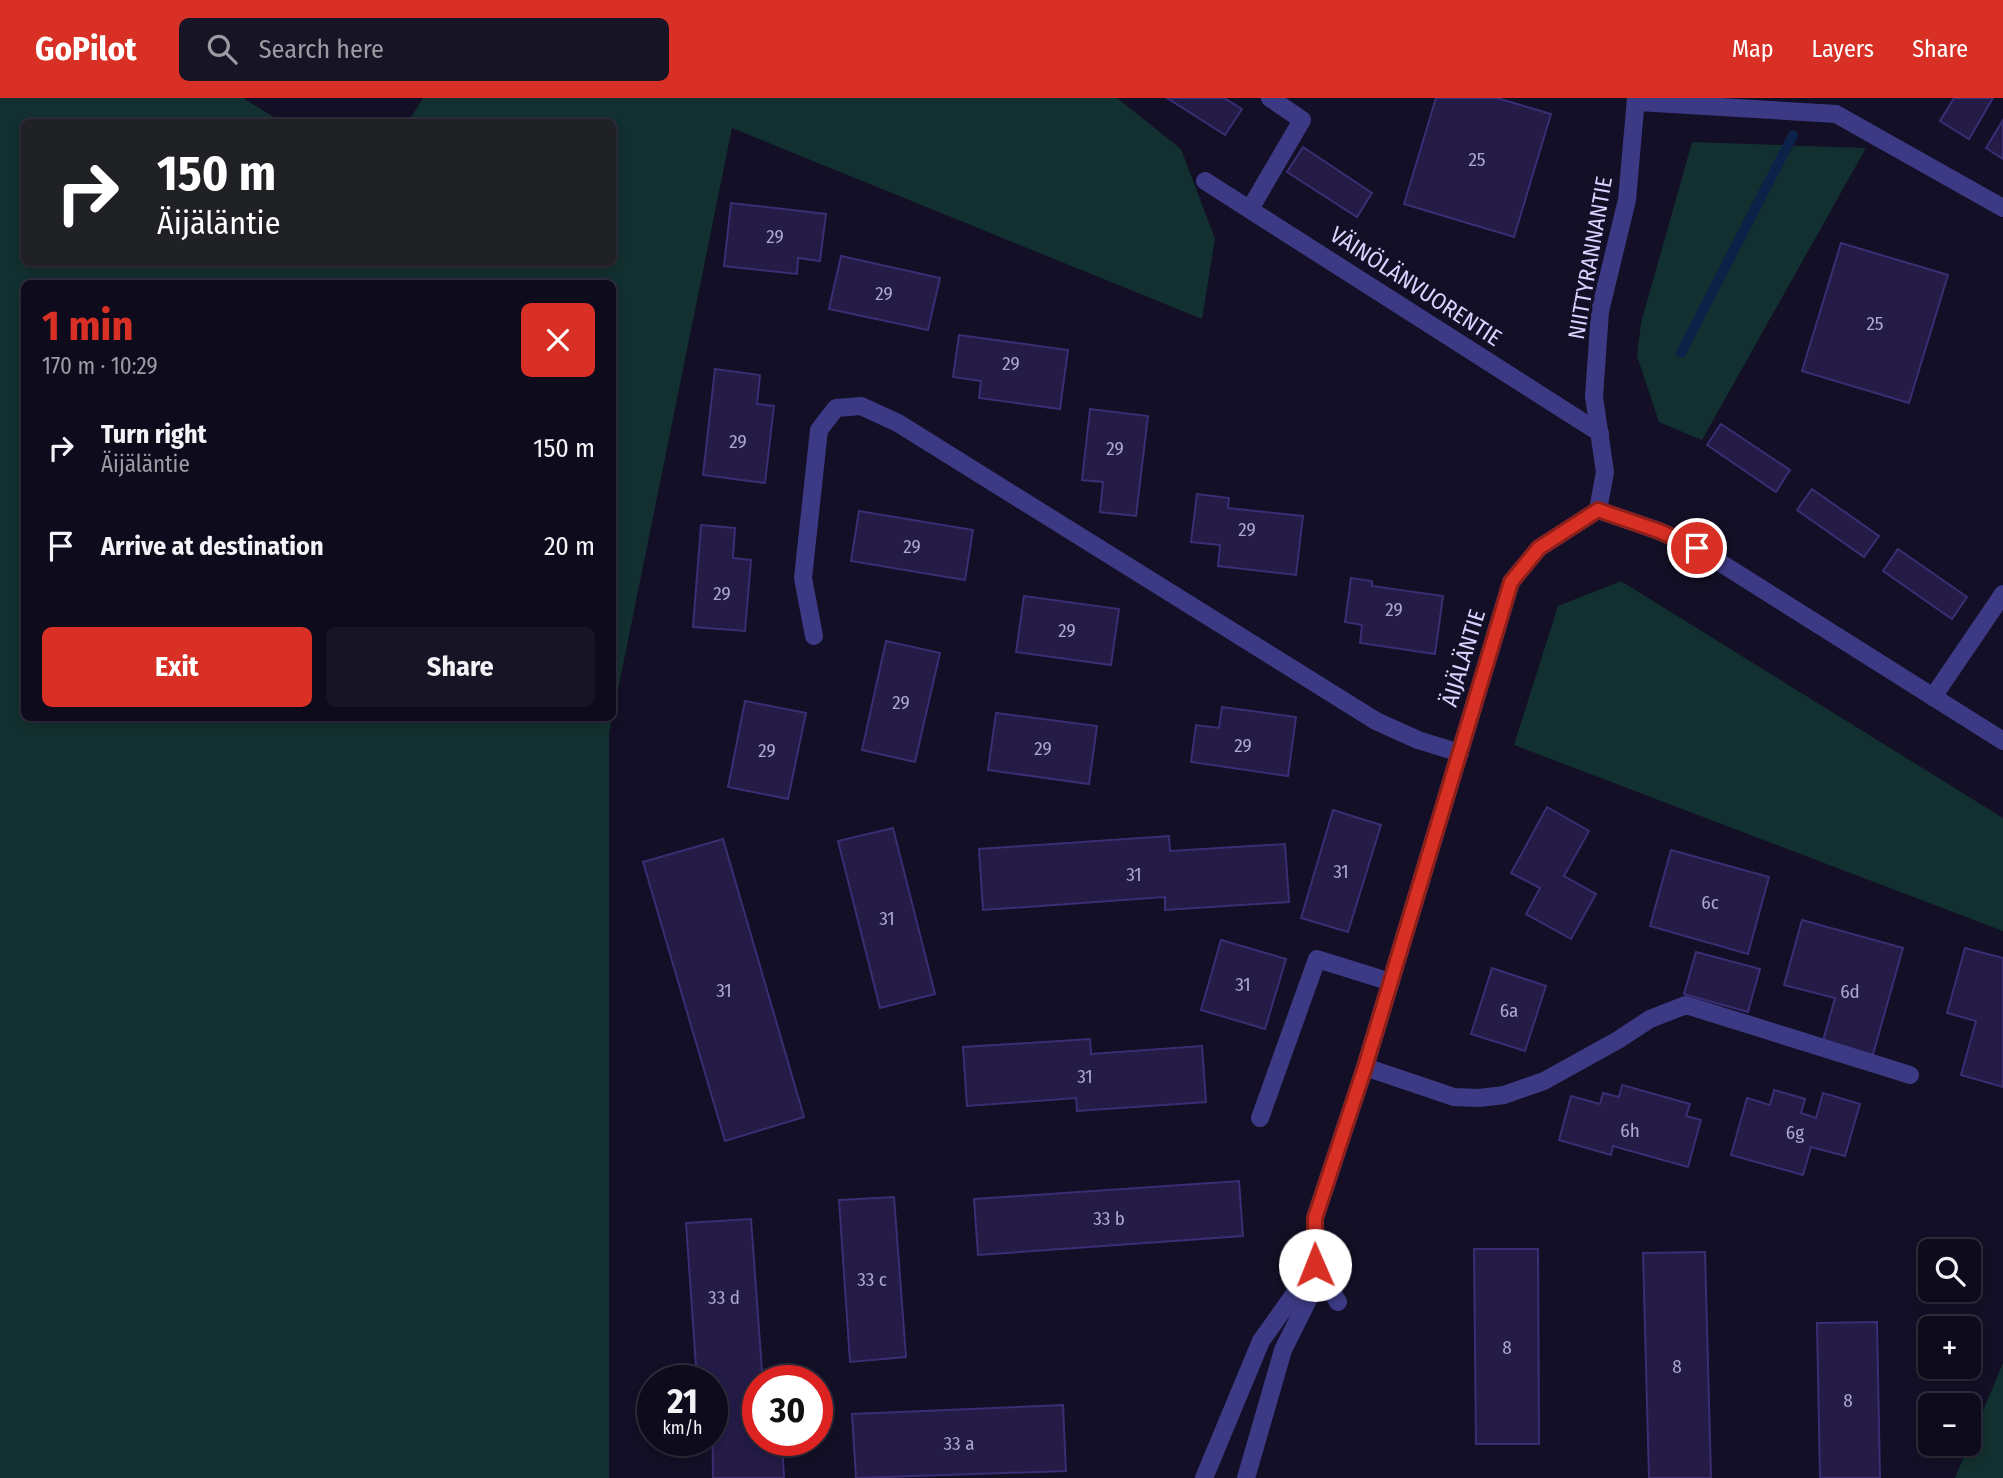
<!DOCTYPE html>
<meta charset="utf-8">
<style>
:root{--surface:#0e0b1c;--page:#171425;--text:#f1f3f6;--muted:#9b9ba3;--line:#2e2b3b;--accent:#d93025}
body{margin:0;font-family:"Fira Sans Condensed",sans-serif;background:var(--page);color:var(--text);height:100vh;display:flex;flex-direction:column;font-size:26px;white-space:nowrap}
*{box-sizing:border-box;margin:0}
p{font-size:23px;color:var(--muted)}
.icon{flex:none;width:38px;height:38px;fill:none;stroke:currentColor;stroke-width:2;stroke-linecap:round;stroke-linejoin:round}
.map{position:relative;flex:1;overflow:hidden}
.side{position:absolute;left:21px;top:182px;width:595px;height:441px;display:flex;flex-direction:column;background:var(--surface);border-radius:10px;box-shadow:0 4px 10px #0003,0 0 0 2px var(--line)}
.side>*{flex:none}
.guide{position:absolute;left:21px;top:21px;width:595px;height:147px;border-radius:10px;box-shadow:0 4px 10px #0003,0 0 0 2px var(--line);background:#202124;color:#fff;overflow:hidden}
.controls{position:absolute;left:1918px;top:1141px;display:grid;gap:14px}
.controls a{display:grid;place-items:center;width:63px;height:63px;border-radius:10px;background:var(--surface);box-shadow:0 4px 10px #0003,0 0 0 2px var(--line);font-size:35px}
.speed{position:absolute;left:637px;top:1267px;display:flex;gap:14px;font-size:35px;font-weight:700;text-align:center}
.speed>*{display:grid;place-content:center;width:91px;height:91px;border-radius:50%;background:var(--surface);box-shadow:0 4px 10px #0003,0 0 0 2px var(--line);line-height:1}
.speed small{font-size:18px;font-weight:400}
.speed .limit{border:10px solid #d22;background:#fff;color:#111}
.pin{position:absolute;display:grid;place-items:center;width:60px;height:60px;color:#fff;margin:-30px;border:4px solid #fff;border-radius:50%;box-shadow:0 2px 7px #0007}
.me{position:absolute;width:77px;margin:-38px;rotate:359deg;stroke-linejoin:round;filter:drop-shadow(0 0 5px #0008)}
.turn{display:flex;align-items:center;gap:24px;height:147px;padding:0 21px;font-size:32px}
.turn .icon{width:91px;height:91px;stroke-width:2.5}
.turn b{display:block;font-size:49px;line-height:60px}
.round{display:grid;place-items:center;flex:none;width:74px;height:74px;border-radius:10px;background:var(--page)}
.overview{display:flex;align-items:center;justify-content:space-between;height:119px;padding:0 21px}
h1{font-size:42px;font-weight:700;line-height:52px;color:var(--accent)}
.primary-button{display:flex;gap:14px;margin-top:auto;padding:14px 21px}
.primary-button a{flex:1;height:80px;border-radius:10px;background:var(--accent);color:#fff;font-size:28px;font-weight:700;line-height:80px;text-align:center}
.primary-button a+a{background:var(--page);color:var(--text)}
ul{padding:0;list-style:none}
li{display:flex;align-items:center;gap:21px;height:98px;padding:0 21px}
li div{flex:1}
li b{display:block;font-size:26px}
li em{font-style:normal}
header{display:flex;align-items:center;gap:42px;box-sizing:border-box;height:98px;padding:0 35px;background:var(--accent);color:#fff}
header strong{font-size:33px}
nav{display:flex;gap:38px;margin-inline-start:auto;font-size:24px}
.search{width:490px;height:63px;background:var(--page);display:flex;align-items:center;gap:18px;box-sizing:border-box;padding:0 24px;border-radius:10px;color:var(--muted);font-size:26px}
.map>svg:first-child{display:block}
.green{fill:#12302f;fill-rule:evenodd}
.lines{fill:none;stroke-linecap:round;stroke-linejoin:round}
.stream{stroke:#0c2248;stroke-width:10}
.building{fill:#241b47;stroke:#3b2d73;stroke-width:2}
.minor{stroke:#3d3a85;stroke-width:18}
.route-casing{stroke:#8d1f18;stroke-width:18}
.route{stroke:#d93025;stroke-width:12}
.labels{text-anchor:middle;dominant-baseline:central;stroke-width:7;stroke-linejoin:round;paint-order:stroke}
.number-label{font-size:19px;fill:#aca6d1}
.street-label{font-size:23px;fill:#d9d4ff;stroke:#130f26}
</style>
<header>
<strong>GoPilot</strong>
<div class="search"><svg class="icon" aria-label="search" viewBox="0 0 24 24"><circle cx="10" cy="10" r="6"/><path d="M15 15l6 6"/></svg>Search here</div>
<nav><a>Map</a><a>Layers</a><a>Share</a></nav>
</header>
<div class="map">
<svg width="2003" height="1380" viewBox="0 0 2003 1380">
<rect width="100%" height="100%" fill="#130f26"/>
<g class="green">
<path d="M0,0H243L282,24H24V164H612V24H408L423,0H1117L1181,51L1215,141L1202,221L732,30L609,636V1380H0ZM24,186H612V620H24Z"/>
<path d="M1692,44L1866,50L1702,342L1659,324L1637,258L1641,225Z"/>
<path d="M1621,483L2003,720V833L1514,647L1558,508Z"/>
<path d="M2003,1265V1380H1955Z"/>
</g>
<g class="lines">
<path class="stream" d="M1681,255L1793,37"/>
</g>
<g class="building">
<path d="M1167,0H1224L1242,11L1225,37Z"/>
<path d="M1436,0H1497L1551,16L1514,139L1404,106Z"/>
<path d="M1954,0H1993L1969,41L1940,23Z"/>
<path d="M2003,22V61L1986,50Z"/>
<path d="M1303,49L1372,95L1357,119L1287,74Z"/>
<path d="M731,105L826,116L820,163L798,160L797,176L724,168Z"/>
<path d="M1841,145L1948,177L1909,305L1802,273Z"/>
<path d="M841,158L940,180L928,232L829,211Z"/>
<path d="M959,237L1068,252L1060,311L979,300L981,283L953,279Z"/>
<path d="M715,271L760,277L757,306L774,308L765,385L703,377Z"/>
<path d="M1090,311L1148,318L1136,418L1100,414L1103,384L1082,382Z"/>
<path d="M1721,326L1790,372L1776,394L1707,347Z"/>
<path d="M1812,391L1879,438L1864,459L1797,412Z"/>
<path d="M1197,396L1229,400L1228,410L1303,418L1296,477L1218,468L1220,447L1191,444Z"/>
<path d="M859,413L973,432L965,482L851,463Z"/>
<path d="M701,427L735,430L733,460L751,462L745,533L693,529Z"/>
<path d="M1898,451L1967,499L1952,521L1883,473Z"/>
<path d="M1351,480L1372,483V488L1443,498L1435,556L1360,545L1362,527L1345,524Z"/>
<path d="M1024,498L1119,511L1111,567L1016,554Z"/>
<path d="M886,543L940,555L915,664L862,652Z"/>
<path d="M745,603L806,615L788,701L728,689Z"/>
<path d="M1222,609L1296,619L1288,678L1191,664L1196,627L1219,630Z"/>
<path d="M996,615L1097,628L1089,686L988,672Z"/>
<path d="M1547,709L1589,733L1564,778L1596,796L1571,841L1526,816L1540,790L1511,775Z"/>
<path d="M1333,712L1381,727L1348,834L1301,820Z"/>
<path d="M893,730L935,896L880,910L838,743Z"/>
<path d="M1169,738L1170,753L1285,746L1289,804L1165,812V799L983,812L979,751Z"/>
<path d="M723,741L804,1019L725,1043L643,764Z"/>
<path d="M1671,752L1769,779L1748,856L1650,828Z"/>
<path d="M1802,822L1903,850L1872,960L1822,946L1835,900L1784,887Z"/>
<path d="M1221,842L1286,861L1265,931L1201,912Z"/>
<path d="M1965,850L2003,860V989L1961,977L1976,923L1947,915Z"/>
<path d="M1696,854L1760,871L1748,914L1684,896Z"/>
<path d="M1492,870L1546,888L1525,953L1471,936Z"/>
<path d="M1090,941L1091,956L1202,948L1206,1004L1077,1013L1076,1000L967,1008L963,949Z"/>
<path d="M1622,987L1690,1006L1686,1018L1701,1022L1688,1069L1613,1048L1611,1057L1559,1042L1571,998L1600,1006L1603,995L1619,999Z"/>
<path d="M1774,992L1805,1001L1801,1015L1816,1020L1823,995L1860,1006L1845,1058L1811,1049L1803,1077L1731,1057L1747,1000L1770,1007Z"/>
<path d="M1239,1083L1243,1138L978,1157L974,1101Z"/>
<path d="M894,1099L906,1259L850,1264L839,1102Z"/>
<path d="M751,1121L762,1273L777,1272V1283H758V1342H782L784,1380H713L712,1283H697L686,1125Z"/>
<path d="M1474,1151H1538L1539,1346H1476Z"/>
<path d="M1705,1154L1711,1380H1649L1643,1155Z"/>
<path d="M1877,1224L1880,1380H1820L1817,1225Z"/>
<path d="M1063,1307L1066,1373L856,1380L852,1316Z"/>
</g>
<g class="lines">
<g class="minor">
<path d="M1638,4L1836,16L2003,110"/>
<path d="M1205,83L1600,335"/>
<path d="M1250,111L1302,22L1270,0"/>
<path d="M1598,412L1605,374L1594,299L1600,213L1627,102L1636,0"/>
<path d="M814,538L803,480L819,332L836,310L861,308L898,325L1376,623L1418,642L1460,655"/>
<path d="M1933,599L2003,496"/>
<path d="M1365,969L1454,999L1479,1000L1504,997L1544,983L1618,942L1650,921L1686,907L1910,977"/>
<path d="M1260,1020L1317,861L1391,884"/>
<path d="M1338,1204L1315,1167V1120L1365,969L1511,484L1539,450L1598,412L1659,433L1697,450L2003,643"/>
<path d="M1204,1380L1261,1243L1315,1167"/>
<path d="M1246,1380L1283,1252L1321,1176"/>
</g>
</g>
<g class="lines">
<g class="route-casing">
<path id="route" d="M1315,1167V1120L1365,969L1511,484L1539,450L1598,412L1659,433L1697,450"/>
</g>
<use href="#route" class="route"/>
</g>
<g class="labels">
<g class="number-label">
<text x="1477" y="61">25</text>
<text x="775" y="138">29</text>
<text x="884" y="195">29</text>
<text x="1875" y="225">25</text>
<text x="1011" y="265">29</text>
<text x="738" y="343">29</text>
<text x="1115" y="350">29</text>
<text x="1247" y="431">29</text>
<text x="912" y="448">29</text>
<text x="722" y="495">29</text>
<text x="1394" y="511">29</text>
<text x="1067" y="532">29</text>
<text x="901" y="604">29</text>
<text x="1243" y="647">29</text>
<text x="1043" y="650">29</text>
<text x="767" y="652">29</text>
<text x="1341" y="773">31</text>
<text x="1134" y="776">31</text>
<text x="1710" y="804">6c</text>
<text x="887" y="820">31</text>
<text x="1243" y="886">31</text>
<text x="724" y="892">31</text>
<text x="1850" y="893">6d</text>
<text x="1509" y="912">6a</text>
<text x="1085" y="978">31</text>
<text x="1630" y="1032">6h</text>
<text x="1795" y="1034">6g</text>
<text x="1109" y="1120">33 b</text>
<text x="872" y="1181">33 c</text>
<text x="724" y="1199">33 d</text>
<text x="1507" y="1249">8</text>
<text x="1677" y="1268">8</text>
<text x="1848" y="1302">8</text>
<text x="959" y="1345">33 a</text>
</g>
<g class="street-label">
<text transform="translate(1590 160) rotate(-80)">NIITTYRANNANTIE</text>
<text transform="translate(1416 188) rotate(33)">VÄINÖLÄNVUORENTIE</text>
<text transform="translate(1463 560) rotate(-73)">ÄIJÄLÄNTIE</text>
</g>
</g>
</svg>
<div class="controls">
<a><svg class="icon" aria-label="search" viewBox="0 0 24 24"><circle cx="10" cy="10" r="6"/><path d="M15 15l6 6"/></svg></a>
<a>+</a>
<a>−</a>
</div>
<div class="speed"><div>21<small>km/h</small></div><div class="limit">30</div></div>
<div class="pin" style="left:1697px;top:450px;background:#d93025"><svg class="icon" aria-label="arrive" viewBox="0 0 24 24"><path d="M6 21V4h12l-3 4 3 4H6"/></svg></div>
<svg class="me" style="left:1315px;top:1167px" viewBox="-20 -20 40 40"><circle r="19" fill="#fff"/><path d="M0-13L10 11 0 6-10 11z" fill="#d93025"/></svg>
<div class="guide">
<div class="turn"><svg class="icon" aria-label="right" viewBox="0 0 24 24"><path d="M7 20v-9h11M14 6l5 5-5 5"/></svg><div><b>150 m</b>Äijäläntie</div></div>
</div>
<section class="side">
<div class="overview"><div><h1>1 min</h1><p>170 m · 10:29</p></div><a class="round" style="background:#d93025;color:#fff"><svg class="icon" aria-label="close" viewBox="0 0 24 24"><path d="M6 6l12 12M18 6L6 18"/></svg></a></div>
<ul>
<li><svg class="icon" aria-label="right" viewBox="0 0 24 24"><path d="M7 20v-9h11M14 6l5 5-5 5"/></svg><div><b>Turn right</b><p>Äijäläntie</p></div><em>150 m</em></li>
<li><svg class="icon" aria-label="arrive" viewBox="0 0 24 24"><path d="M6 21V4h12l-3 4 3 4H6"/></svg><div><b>Arrive at destination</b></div><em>20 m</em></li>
</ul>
<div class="primary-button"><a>Exit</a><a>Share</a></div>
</section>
</div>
